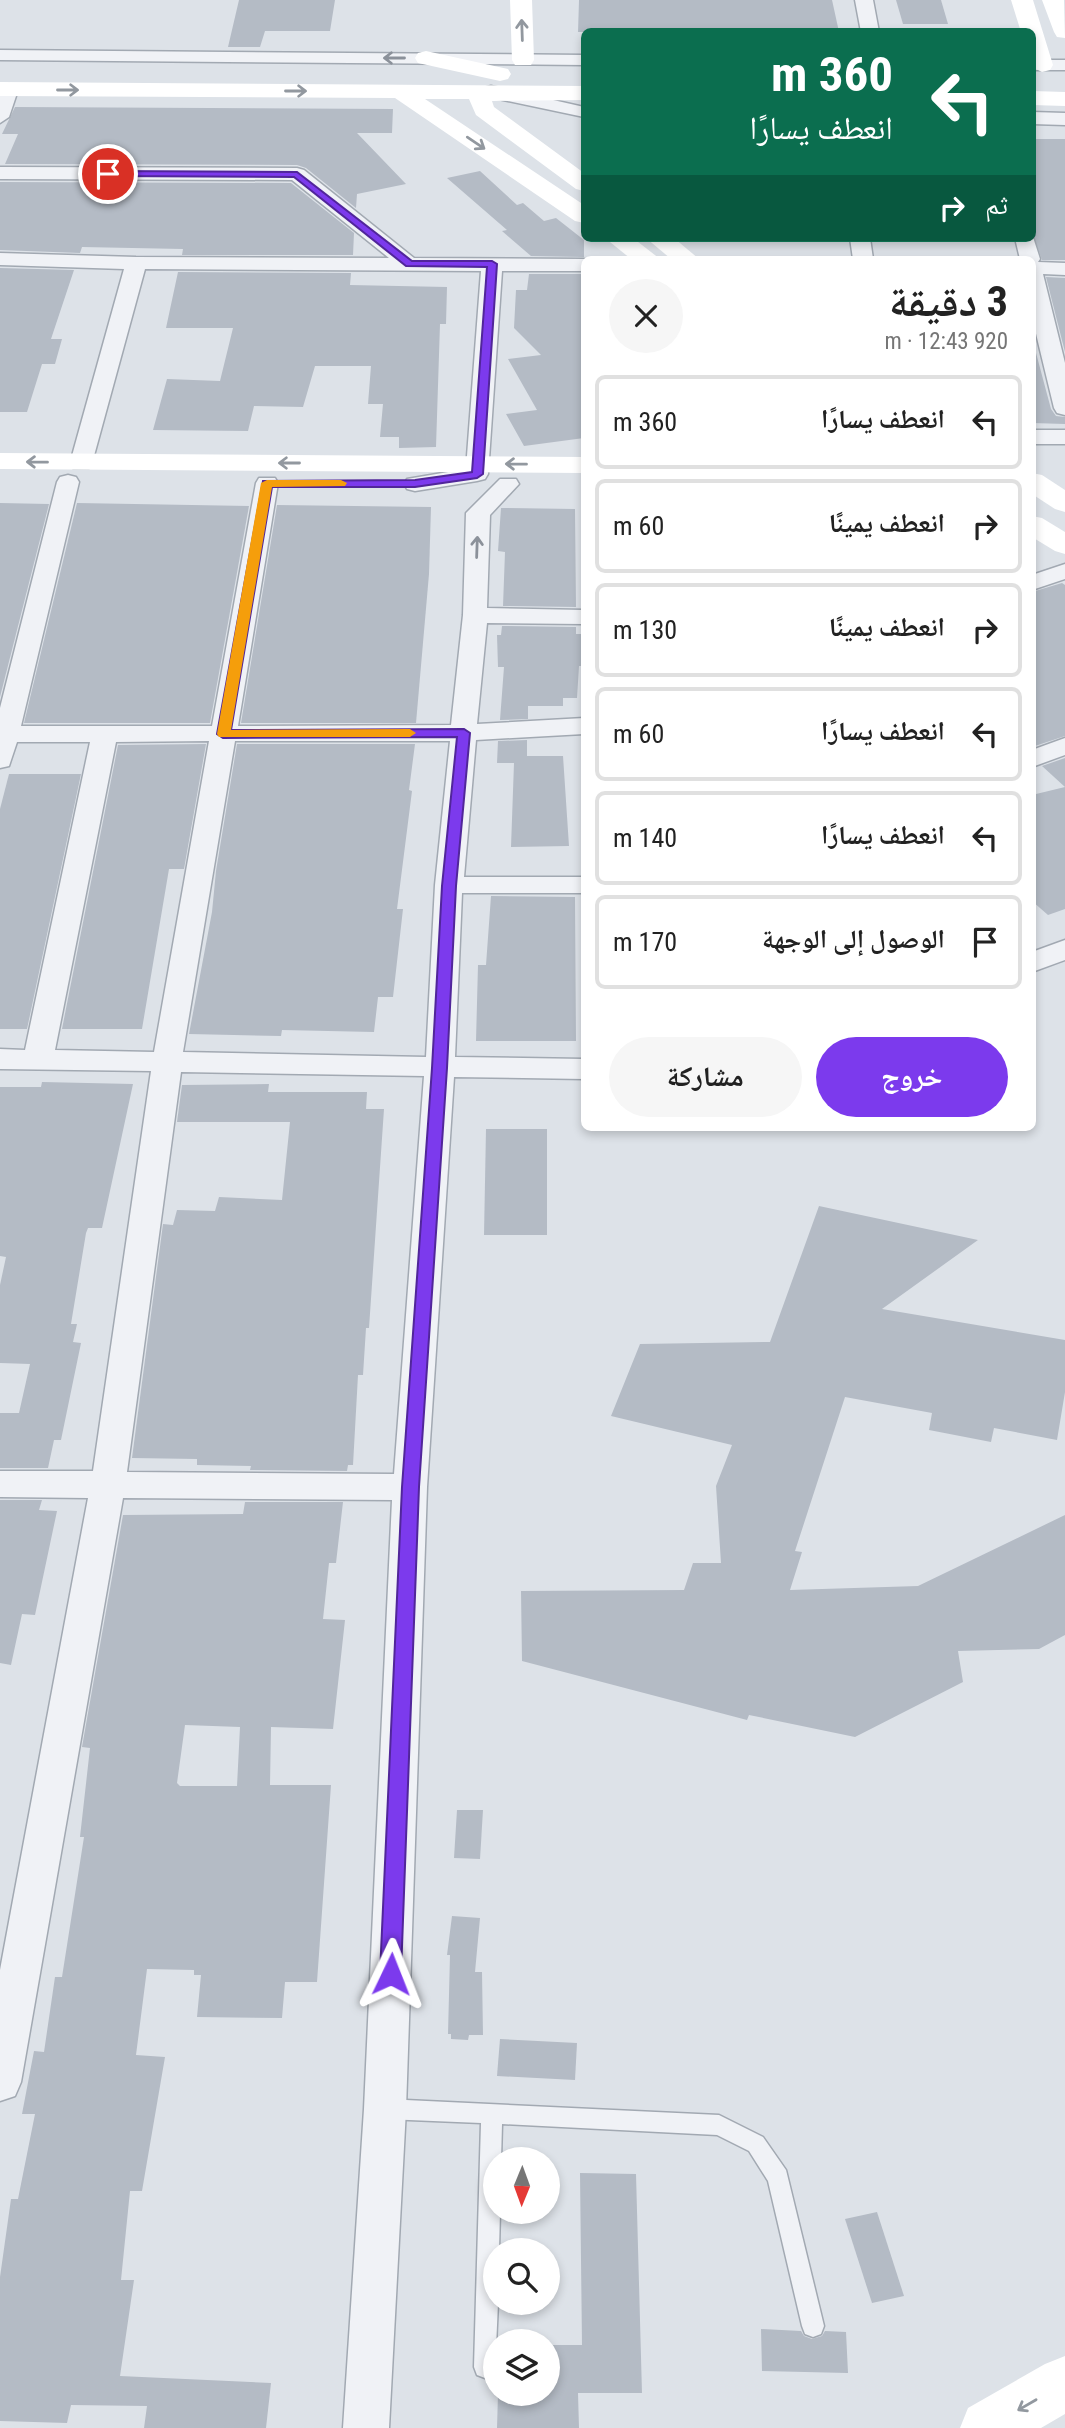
<!DOCTYPE html>
<html lang="ar">
<meta charset="utf-8">
<style>
:root{--surface:#fff;--page:#f6f6f6;--text:#222;--muted:#767676;--line:#e0e0e0;--accent:#7c3aed}
body{margin:0;font-family:"Roboto Condensed","Noto Naskh Arabic",sans-serif;background:var(--page);color:var(--text);direction:rtl;height:100vh;display:flex;flex-direction:column;font-size:26px;white-space:nowrap}
*{box-sizing:border-box;margin:0}
p{font-size:23px;color:var(--muted)}
.icon{flex:none;width:38px;height:38px;fill:none;stroke:currentColor;stroke-width:2;stroke-linecap:round;stroke-linejoin:round}
.map{position:relative;flex:1;overflow:hidden;direction:ltr}
.panel{position:absolute;left:581px;top:256px;width:455px;height:875px;display:flex;flex-direction:column;background:var(--surface);border-radius:10px;box-shadow:0 4px 10px #0003;direction:rtl}
.panel>*{flex:none}
.top-card{position:absolute;left:581px;top:28px;width:455px;height:214px;border-radius:10px;box-shadow:0 4px 10px #0003;direction:rtl;background:#0b6e4f;color:#fff;overflow:hidden}
.needle{width:46px;rotate:181deg}
.controls{position:absolute;left:483px;top:2147px;display:grid;gap:14px}
.controls a{display:grid;place-items:center;width:77px;height:77px;border-radius:50%;background:var(--surface);box-shadow:0 4px 10px #0003;font-size:35px}
.pin{position:absolute;display:grid;place-items:center;width:60px;height:60px;color:#fff;margin:-30px;border:4px solid #fff;border-radius:50%;box-shadow:0 2px 7px #0007}
.me{position:absolute;width:77px;margin:-38px;rotate:2deg;stroke-linejoin:round;filter:drop-shadow(0 0 5px #0008)}
.turn{display:flex;align-items:center;gap:24px;height:147px;padding:0 28px;font-size:32px}
.turn .icon{width:91px;height:91px;stroke-width:2.5}
.turn b{display:block;font-size:49px;line-height:60px}
.then{display:flex;align-items:center;height:66px;padding:0 28px;background:#0003;gap:14px;font-size:26px}
.round{display:grid;place-items:center;flex:none;width:74px;height:74px;border-radius:37px;background:var(--page)}
.overview{display:flex;align-items:center;justify-content:space-between;height:119px;padding:0 28px}
h1{font-size:42px;font-weight:700;line-height:52px}
.action{display:flex;gap:14px;margin-top:auto;padding:14px 28px}
.action a{flex:1;height:80px;border-radius:42px;background:var(--accent);color:#fff;font-size:28px;font-weight:700;line-height:80px;text-align:center}
.action a+a{background:var(--page);color:var(--text)}
ul{padding:0;list-style:none}
li{display:flex;align-items:center;gap:21px;height:94px;margin:0 14px 10px;padding:0 14px;border:4px solid var(--line);border-radius:10px}
li div{flex:1}
li b{display:block;font-size:26px}
li em{font-style:normal}
.map>svg:first-child{display:block}
.building{fill:#b4bbc5;fill-rule:evenodd}
.lines{fill:none;stroke-linecap:round;stroke-linejoin:round}
.lane-casing{stroke:#a2a9b2;stroke-width:3}
.street-casing{stroke:#a2a9b2;stroke-width:3}
.lane{fill:#f0f2f6;fill-rule:evenodd}
.street{fill:#f0f2f6;fill-rule:evenodd}
.secondary{fill:#fff;fill-rule:evenodd}
.oneway{stroke:#92989f}
.oneway2{stroke:#8b919a}
.route{fill:#7c3aed;stroke:#51269a;stroke-width:2}
.slow{fill:#f59e0b}
</style>
<div class="map">
<svg width="1065" height="2428" viewBox="0 0 1065 2428">
<rect width="100%" height="100%" fill="#dde2e8"/>
<g class="building">
<path d="M239,0H335L330,31H265L260,47H228Z"/>
<path d="M579,0H832L839,32H578Z"/>
<path d="M896,0H941L948,24H903Z"/>
<path d="M15,107L393,109L392,133H357L406,184L357,194L356,208L306,168L297,165L5,164L18,134H2Z"/>
<path d="M1032,139H1065V260H1042L1032,232Z"/>
<path d="M480,171L517,205L523,203L544,221L556,218L584,240V257L531,256L502,231L507,230L447,178Z"/>
<path d="M0,182L291,183L354,233L353,255H182L183,249L82,247L80,253L0,250Z"/>
<path d="M0,268L74,270L51,339H62L55,364H42L27,412H0Z"/>
<path d="M178,272L351,273L350,285L447,287L446,324H440L436,447L399,448V437H380L383,404H368L371,366H315L303,407L254,406L248,431L153,430L167,379L220,381L233,328H166Z"/>
<path d="M584,274V438L524,446L506,414L537,410L508,359L541,355L514,328L516,290H527L529,274Z"/>
<path d="M1046,277L1065,278V352Z"/>
<path d="M1032,338L1051,409L1056,416L1065,417V424L1032,423Z"/>
<path d="M0,503L49,504L0,697Z"/>
<path d="M77,503L249,506L210,723H24Z"/>
<path d="M277,505L431,507L429,574L416,723H241Z"/>
<path d="M501,508L575,509L576,607L503,606L505,552L498,551Z"/>
<path d="M1062,583L1065,585V736L1032,747V592Z"/>
<path d="M502,626L576,627V634H582L584,666H579L577,698H563V706H528V719L500,720L504,667H498L497,635H501Z"/>
<path d="M527,740V756H563L569,846L511,847L514,763H497L498,741Z"/>
<path d="M206,744L184,869H169L142,1029H62L118,745Z"/>
<path d="M237,744H415L409,790L412,791L397,909H403L393,997H378L374,1032L282,1030L281,1036L189,1034L212,912L216,871Z"/>
<path d="M1065,758V787L1042,766Z"/>
<path d="M9,774H81L27,1029H0V809Z"/>
<path d="M1065,787V909L1048,915L1032,901V795Z"/>
<path d="M491,896L575,897L576,1041H476L478,965H486Z"/>
<path d="M42,1082L133,1084L102,1228H88L86,1233L71,1324H77L73,1342L81,1343L61,1440H54L48,1468H0V1413H19L30,1364L0,1363V1285L6,1257L0,1256V1087H41Z"/>
<path d="M269,1084L268,1092H367L366,1109H384L369,1328H366L363,1375H358L353,1465H348L347,1471L250,1470L251,1466L197,1465V1459L132,1458L163,1224L173,1225L177,1210L215,1211L219,1197L282,1200L290,1122H177L182,1085Z"/>
<path d="M486,1129H547V1235H484Z"/>
<path d="M819,1206L978,1240L882,1309L1065,1340V1392L1057,1440L994,1428L991,1442L929,1430L932,1413L845,1397L795,1551L802,1552L790,1590L918,1586L1065,1515V1635L1039,1649L958,1651L963,1682L855,1737L749,1715L747,1720L522,1661L521,1591L684,1590L693,1563H721L716,1486L732,1445L611,1416L640,1344L770,1342Z"/>
<path d="M0,1500H42L39,1510L57,1511L35,1615L22,1614L11,1665L0,1663Z"/>
<path d="M245,1502H343L336,1563H329L323,1619L345,1620L333,1729L271,1727L270,1785H331L317,1982H285L282,2018L197,2017L201,1975H194V1970L147,1969L136,2055L165,2057L142,2191H130L121,2280H134L120,2376L271,2383L266,2428H144L147,2406L71,2405L67,2423L0,2421V2277L11,2199H18L35,2114H22L34,2051L44,2052L55,1977H62L84,1837H80L90,1748L82,1747L123,1515L243,1514ZM185,1725L240,1727L237,1786H180L177,1783Z"/>
<path d="M457,1810H483L480,1859L454,1858Z"/>
<path d="M452,1916L480,1918L475,1972H482L483,2035H469L468,2040L451,2039V2034H448L450,1955H447Z"/>
<path d="M500,2039L577,2043L575,2080L497,2076Z"/>
<path d="M580,2173L636,2174L642,2393H578L579,2428H497L498,2394H548L549,2345H582Z"/>
<path d="M877,2212L904,2296L872,2303L845,2219Z"/>
<path d="M761,2329L801,2331L804,2336L812,2339L822,2336L825,2331L846,2332L848,2373L762,2371Z"/>
</g>
<g class="lines">
<g class="lane-casing">
<path id="lane" d="M385,2099L719,2115L763,2137L786,2170L824,2326L821,2334L813,2337L805,2334L802,2326L768,2181L749,2151L717,2135L502,2124L501,2160H495V2212H500L499,2250H495V2303H498L495,2369L493,2375L485,2378L477,2375L474,2367L481,2123L385,2119L378,2116L375,2109L378,2102Z"/>
</g>
<g class="street-casing">
<g id="street">
<path d="M855,0H873L879,32H861Z"/>
<path d="M0,50L584,55V65L0,60Z"/>
<rect x="1032" y="60" width="33" height="10"/>
<path d="M9,84L18,90L9,117L0,123V90Z"/>
<path d="M491,86L584,107V117L484,96L482,92L484,88Z"/>
<path d="M1032,112L1065,113V125L1032,124Z"/>
<path d="M0,167L297,168L304,170L414,258L584,259V271H502L488,474L485,479L477,481L415,491L407,489L404,484L407,479L466,469L481,271L145,269L92,463L89,468H73L70,463L124,269L0,265V253L136,257L389,258L292,180L0,179Z"/>
<path d="M1032,234L1040,259L1038,262L1065,263V275L1043,274L1065,363V415L1057,413L1054,408L1032,317V259H1020L1015,238H1032Z"/>
<path d="M850,238H870L873,259H853Z"/>
<rect x="1032" y="430" width="33" height="14"/>
<path d="M68,475L76,477L79,482L21,726H212L256,483L259,478H275L278,483L238,726L451,725L463,615L466,513L500,479H516L519,484L490,515L487,608L584,610V624L487,623L477,724L584,718V734L476,740L464,877H584V893H462L455,1057L584,1059V1079L454,1077L427,1487L406,2109L389,2428H343L364,2109L392,1500L123,1498L21,2082L15,2096L0,2101V1970L88,1498L0,1497V1471H93L151,1071L0,1069V1049L25,1050L90,742H17L9,766L0,768V708L57,482L60,477ZM209,741L154,1052L55,1050L116,742ZM235,741H450L435,885L426,1057L183,1052ZM181,1072L424,1076L394,1474L127,1472Z"/>
<path d="M1065,564V579L1032,590V575Z"/>
<path d="M1065,738V755L1032,767V750Z"/>
<path d="M1065,940V960L1032,972V952Z"/>
</g>
</g>
<use href="#lane" class="lane"/>
<use href="#street" class="street"/>
<g class="secondary">
<path d="M510,0H532L534,60L531,65H515L512,60Z"/>
<path d="M1011,0H1033L1053,65L1050,70L1042,72L1032,67V32H1021Z"/>
<path d="M1042,0H1064L1065,38L1057,37L1054,32Z"/>
<path d="M426,51L508,69L511,74L508,79L500,81L418,63L415,58L418,53Z"/>
<path d="M0,82L584,86V100L492,101L494,107L584,173V191L576,189L476,115L469,99H425L584,205V223L575,221L395,98L0,96Z"/>
<path d="M1032,91L1065,92V106L1032,105Z"/>
<path d="M605,238H633L660,259H631Z"/>
<path d="M646,238H674L699,259H671Z"/>
<path d="M0,453L584,457V473L0,469Z"/>
<path d="M1032,473L1042,475L1065,490V512L1055,509L1032,494Z"/>
<path d="M1032,516L1042,518L1065,532V554L1055,551L1032,537Z"/>
<path d="M1065,2356V2414L1041,2428H960L968,2408L1045,2364Z"/>
</g>
</g>
<defs><path id="oneway-shaft" d="M-6 0H5M1.5-3L5.5 0L1.5 3" fill="none" stroke-width="1.6" stroke-linecap="round" stroke-linejoin="round" transform="scale(1.75)"/></defs>
<g class="oneway">
<use href="#oneway-shaft" transform="translate(522 30) rotate(-92)"/>
<use href="#oneway-shaft" transform="translate(68 90)"/>
<use href="#oneway-shaft" transform="translate(296 91)"/>
<use href="#oneway-shaft" transform="translate(476 143) rotate(34)"/>
<use href="#oneway-shaft" transform="translate(37 462) rotate(-179)"/>
<use href="#oneway-shaft" transform="translate(289 463) rotate(-180)"/>
<use href="#oneway-shaft" transform="translate(516 464) rotate(-179)"/>
<use href="#oneway-shaft" transform="translate(1027 2405) rotate(150)"/>
</g>
<g class="oneway2">
<use href="#oneway-shaft" transform="translate(394 58) rotate(-180)"/>
<use href="#oneway-shaft" transform="translate(477 547) rotate(-88)"/>
</g>
<path class="route" d="M108,171L297,172L412,261H492L497,264L483,474L477,478L415,487H272L231,730L464,729L470,733L456,886L447,1068L419,1487L401,1974L398,1980L391,1983L383,1980L380,1974L402,1487L432,1068L442,886L457,737L223,738L217,734L263,481L415,480L472,472L487,267L406,266L294,177L105,176L103,174Z"/>
<path class="slow" d="M341,480L347,483L345,486L272,487L231,730L410,729L416,733L410,737H219L217,734L261,483L267,480Z"/>
</svg>
<div class="controls">
<a><svg class="needle" viewBox="-14 -14 28 28"><path d="M0-13l5 13h-10z" fill="#e53935"/><path d="M0 13l5-13h-10z" fill="#767676"/></svg></a>
<a><svg class="icon" aria-label="search" viewBox="0 0 24 24"><circle cx="10" cy="10" r="6"/><path d="M15 15l6 6"/></svg></a>
<a><svg class="icon" aria-label="layers" viewBox="0 0 24 24"><path d="M12 4l9 5-9 5-9-5zM3 14l9 5 9-5"/></svg></a>
</div>
<div class="pin" style="left:108px;top:174px;background:#d93025"><svg class="icon" aria-label="arrive" viewBox="0 0 24 24"><path d="M6 21V4h12l-3 4 3 4H6"/></svg></div>
<svg class="me" style="left:391px;top:1974px" viewBox="-20 -20 40 40"><path d="M0-17L14 15 0 8-14 15z" fill="#7c3aed" stroke="#fff" stroke-width="4"/></svg>
<div class="top-card">
<div class="turn"><svg class="icon" aria-label="left" viewBox="0 0 24 24"><path d="M17 20v-9H6M10 6l-5 5 5 5"/></svg><div><b>360 m</b>انعطف يسارًا</div></div>
<div class="then">ثم<svg class="icon" aria-label="right" viewBox="0 0 24 24"><path d="M7 20v-9h11M14 6l5 5-5 5"/></svg></div>
</div>
<section class="panel">
<div class="overview"><div><h1>3 دقيقة</h1><p>920 m · 12:43</p></div><a class="round"><svg class="icon" aria-label="close" viewBox="0 0 24 24"><path d="M6 6l12 12M18 6L6 18"/></svg></a></div>
<ul>
<li><svg class="icon" aria-label="left" viewBox="0 0 24 24"><path d="M17 20v-9H6M10 6l-5 5 5 5"/></svg><div><b>انعطف يسارًا</b></div><em>360 m</em></li>
<li><svg class="icon" aria-label="right" viewBox="0 0 24 24"><path d="M7 20v-9h11M14 6l5 5-5 5"/></svg><div><b>انعطف يمينًا</b></div><em>60 m</em></li>
<li><svg class="icon" aria-label="right" viewBox="0 0 24 24"><path d="M7 20v-9h11M14 6l5 5-5 5"/></svg><div><b>انعطف يمينًا</b></div><em>130 m</em></li>
<li><svg class="icon" aria-label="left" viewBox="0 0 24 24"><path d="M17 20v-9H6M10 6l-5 5 5 5"/></svg><div><b>انعطف يسارًا</b></div><em>60 m</em></li>
<li><svg class="icon" aria-label="left" viewBox="0 0 24 24"><path d="M17 20v-9H6M10 6l-5 5 5 5"/></svg><div><b>انعطف يسارًا</b></div><em>140 m</em></li>
<li><svg class="icon" aria-label="arrive" viewBox="0 0 24 24"><path d="M6 21V4h12l-3 4 3 4H6"/></svg><div><b>الوصول إلى الوجهة</b></div><em>170 m</em></li>
</ul>
<div class="action"><a>خروج</a><a>مشاركة</a></div>
</section>
</div>
